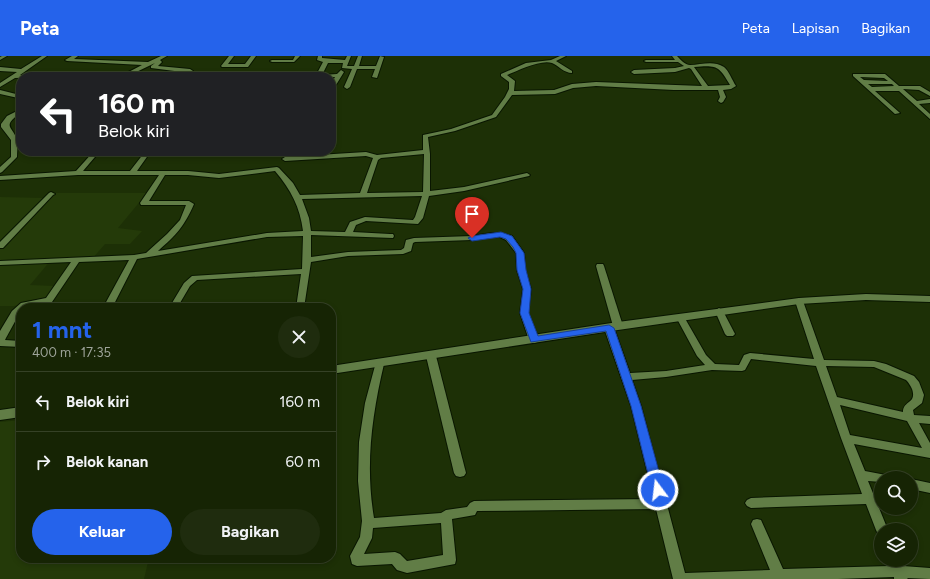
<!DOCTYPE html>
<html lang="id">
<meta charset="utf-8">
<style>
:root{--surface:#162404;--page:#1f2c0e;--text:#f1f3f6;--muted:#9ea49a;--line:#354126;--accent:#2563eb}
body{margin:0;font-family:Figtree,sans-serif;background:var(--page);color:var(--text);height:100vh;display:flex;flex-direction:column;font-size:15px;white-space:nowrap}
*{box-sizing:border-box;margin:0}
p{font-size:13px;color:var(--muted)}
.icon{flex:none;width:22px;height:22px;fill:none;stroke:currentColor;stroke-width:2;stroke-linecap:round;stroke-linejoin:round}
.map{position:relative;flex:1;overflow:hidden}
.panel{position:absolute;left:16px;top:247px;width:320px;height:260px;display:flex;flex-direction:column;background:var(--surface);border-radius:16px;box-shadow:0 2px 6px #0003,0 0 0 1px var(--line)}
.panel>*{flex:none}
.guide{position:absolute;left:16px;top:16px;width:320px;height:84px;border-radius:16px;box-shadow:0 2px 6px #0003,0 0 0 1px var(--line);background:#202124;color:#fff;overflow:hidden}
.fabs{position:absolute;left:874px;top:415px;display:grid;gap:8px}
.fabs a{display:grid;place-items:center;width:44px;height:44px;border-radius:50%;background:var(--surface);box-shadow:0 2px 6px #0003,0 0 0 1px var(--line);font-size:20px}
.pin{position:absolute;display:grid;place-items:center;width:34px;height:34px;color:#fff;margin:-41px -17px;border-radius:50% 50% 50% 0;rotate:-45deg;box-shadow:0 0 4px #0007}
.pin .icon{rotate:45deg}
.me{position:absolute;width:44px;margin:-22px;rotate:345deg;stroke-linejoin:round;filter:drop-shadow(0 0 3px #0008)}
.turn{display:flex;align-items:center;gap:14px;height:84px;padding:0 16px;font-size:18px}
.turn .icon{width:52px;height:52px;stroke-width:2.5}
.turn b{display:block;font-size:28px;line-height:34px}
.round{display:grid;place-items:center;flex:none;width:42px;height:42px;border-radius:21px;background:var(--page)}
.headline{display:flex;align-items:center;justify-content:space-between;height:68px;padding:0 16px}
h1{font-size:24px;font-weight:700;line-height:30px;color:var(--accent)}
.cta{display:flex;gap:8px;margin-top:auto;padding:8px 16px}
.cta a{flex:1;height:46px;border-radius:24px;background:var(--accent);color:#fff;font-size:16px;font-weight:700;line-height:46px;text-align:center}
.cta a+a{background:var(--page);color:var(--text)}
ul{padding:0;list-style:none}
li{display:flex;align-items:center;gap:12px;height:60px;padding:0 16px;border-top:1px solid var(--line)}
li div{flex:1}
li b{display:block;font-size:15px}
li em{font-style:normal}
header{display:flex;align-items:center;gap:24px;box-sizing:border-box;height:56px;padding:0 20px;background:var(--accent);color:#fff}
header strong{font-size:19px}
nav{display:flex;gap:22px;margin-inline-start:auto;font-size:14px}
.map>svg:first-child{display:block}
.built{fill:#243a09}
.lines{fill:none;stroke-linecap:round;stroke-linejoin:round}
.street-casing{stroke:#091600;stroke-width:2}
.secondary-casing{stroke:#091600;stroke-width:2}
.street{fill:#617d46;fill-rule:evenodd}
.secondary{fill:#617d46;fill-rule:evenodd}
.route{fill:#2563eb;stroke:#184099}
</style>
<header>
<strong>Peta</strong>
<nav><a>Peta</a><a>Lapisan</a><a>Bagikan</a></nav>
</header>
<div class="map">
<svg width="930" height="523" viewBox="0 0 930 523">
<rect width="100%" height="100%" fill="#1d3006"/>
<g class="built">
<path d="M50,137H147L118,172L142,175L130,188H105L91,204H51L30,229L55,230L45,244L14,250H0V141L45,142Z"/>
<path d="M21,364V502H149L144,523H0V366Z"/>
</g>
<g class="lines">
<g class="street-casing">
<g id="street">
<path d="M2,0H7L0,4V1Z"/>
<path d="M42,0H47L20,19H43L46,21L15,22L0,31V27L17,16L0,15V11L21,13Z"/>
<path d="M72,0H78L74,3L148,6L161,0H167L160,4L162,6L158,10L190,13L193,15L190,17L151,12V10L155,7L126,21H119L142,9L67,5L65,4Z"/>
<path d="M229,0H234L228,8H245L251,0H256L248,11H222L221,10Z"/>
<path d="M295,0H300L294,6H272L270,5L272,4H293Z"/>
<path d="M318,0H322V2L345,4L347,0H351L347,10H354L358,0H362L359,10H376L380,0L384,1L377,22L372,21L375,13H357L350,31L347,33L344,31L352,13L342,12L343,7H328L322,19L337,18L341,14L344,16L336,29H332L331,28L335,21H315L323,6L317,4Z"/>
<path d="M560,0H566L556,5L572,15V17C564,17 559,10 552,7C541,3 517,15 507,19L515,25L514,35L554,34L572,28L596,26L702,30L691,13L689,12L675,16L634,18L631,16L634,14L675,12L684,10L678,6H646L644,5L646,4H675L672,0H677C680,3 685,9 690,9C701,9 713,4 724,11C729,15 732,24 736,30L731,33L723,34L726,41L723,46L721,47L718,45L720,41L718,34H674L596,30L573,32L555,38L512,39L496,61L455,75L428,81L430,98V135L464,131L527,117L530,119L529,120L464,135L429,140L423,162L418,168L366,165L356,169L353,176L390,178H393L394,180L393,182L311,179V201L348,196L401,194L404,192L406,184L414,182L472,180L492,177H501L512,180L524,197L525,214L531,233L528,257L539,284L537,286L534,287L529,284L520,257L523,233L517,214L516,197L506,184L500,181H492L472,184L415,186L413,187L411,195L403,198L348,200L311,206L304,252H296L301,218L197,224L190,230L177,252H169L184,227L192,220L302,213L303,180L267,181L137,203L112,252H85L89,249L105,248L129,204L79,206L52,246L21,252C21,256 8,278 5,284L21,285V291L0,290V275L12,255L21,247L46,242L71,206L0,209V205L134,199L146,197L167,178L180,164L186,149H141L140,147L159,119H78L0,124V120L76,115L94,95H100L83,115H130L144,97L146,96L149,98L137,115H188L219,118L277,111L279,112L293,127L300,139L360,137L373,102L366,100L285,105L282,103L285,101L366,96L377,99L423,94V79L451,73L492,59L505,41L509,33V26L501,20V18L526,7L551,4ZM694,11C717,9 719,10 730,29L708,30ZM424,98L423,136L367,137L378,104L381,102ZM275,115C291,134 300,151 303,175L267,177L158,195C176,179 184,171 194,148L189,145H149L165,119H188L219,122ZM422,140L415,161L413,164L365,161L350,166L345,176L311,175L309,162L302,143Z"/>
<path d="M853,18H885L899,30H920L930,36V40L919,34L903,33L917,45L930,43V47L919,48L930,58V63L899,35H875L900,57L895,58L853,20ZM860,21L884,22L888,25L864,24ZM868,28H892L894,30L872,31Z"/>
<path d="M0,34L20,39L21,40L18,42L0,38Z"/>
<path d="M21,53V57C0,71 14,70 17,85C18,90 17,96 17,101L2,116L0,117V111L11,101V84L1,71V68L7,60Z"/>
<path d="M51,136L55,138L53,139L3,192H0V186L49,137Z"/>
<path d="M597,208H603L604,210L623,270L621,272H615L613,270L596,210Z"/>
<path d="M799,242L803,245L824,304L874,305L886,308L914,320L919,326L924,339L922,347L913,354L914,359L930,360V368L919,367L930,387V402L854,388L865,415L886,419L888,422H881V426L868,425L888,474H881V479L878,478L876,474L866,448L751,452L747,450L745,447L747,444L751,442L862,438L841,382L816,310L751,303L745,314L742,315L712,314L666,321L632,324L641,350L685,517L770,514L751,468L753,464L757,463L761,464L783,513L890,510L888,504H900L903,510L930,512V523L907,522L908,523H894V521L838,523H673L656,453L477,455L475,459L452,463L456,504L455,508L407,517L397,514L392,508L357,510L352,508L350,500L360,481L362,465L358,425L359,386L365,347L376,306H382L384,308C372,359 365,409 374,462L441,457L446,454L467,451L470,447L474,445L654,443L631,350L604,272L606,270L609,269L614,272L630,317L666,315L705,309L697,300L676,261L680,258L683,259L706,299L715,308L739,309L744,299L750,297L814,303L795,245ZM826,310L874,311L906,324C909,327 910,329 912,333C917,348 903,344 903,356L837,341ZM840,349L907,365L922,392L850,379ZM441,467L443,499L407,505L400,498L395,496L364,498L372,482L373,472Z"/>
<path d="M719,252L723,255L735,278L733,280H727L725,278L715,255Z"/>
<path d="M431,297L436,300L466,417L464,420L460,421L456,420L454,417L426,300Z"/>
<path d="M911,423L930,427V437L911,433Z"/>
</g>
</g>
<g class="secondary-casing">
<g id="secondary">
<path d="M866,238L930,240V246L866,244L799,248L618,274L331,318V310L618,266L799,242Z"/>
<path d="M21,351V361L0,364V354Z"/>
</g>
</g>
<use href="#street" class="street"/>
<use href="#secondary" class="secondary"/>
</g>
<path class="route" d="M501,176L512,180L524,197L526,214L531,233L529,257L538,280L609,269L614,272L641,350L664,434L662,437H654L652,434L631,350L606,275L531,286L520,257L523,233L517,214L516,197L513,191L506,183L500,181L472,185L468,182L472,180Z"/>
</svg>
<div class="fabs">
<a><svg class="icon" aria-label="search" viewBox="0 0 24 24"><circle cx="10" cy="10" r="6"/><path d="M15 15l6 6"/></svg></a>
<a><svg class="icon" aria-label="layers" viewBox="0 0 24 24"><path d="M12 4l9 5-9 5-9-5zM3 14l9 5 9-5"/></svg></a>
</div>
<div class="pin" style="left:472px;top:182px;background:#d93025"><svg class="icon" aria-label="arrive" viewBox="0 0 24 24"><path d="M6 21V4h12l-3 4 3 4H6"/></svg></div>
<svg class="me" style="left:658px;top:434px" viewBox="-20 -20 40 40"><circle r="17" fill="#2563eb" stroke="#fff" stroke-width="3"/><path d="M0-11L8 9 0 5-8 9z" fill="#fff"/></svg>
<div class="guide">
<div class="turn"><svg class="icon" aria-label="left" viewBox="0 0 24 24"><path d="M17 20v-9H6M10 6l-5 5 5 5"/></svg><div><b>160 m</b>Belok kiri</div></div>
</div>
<section class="panel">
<div class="headline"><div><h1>1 mnt</h1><p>400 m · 17:35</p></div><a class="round"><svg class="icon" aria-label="close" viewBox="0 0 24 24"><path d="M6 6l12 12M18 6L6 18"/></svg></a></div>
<ul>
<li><svg class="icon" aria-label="left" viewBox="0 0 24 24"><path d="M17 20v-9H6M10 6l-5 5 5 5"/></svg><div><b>Belok kiri</b></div><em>160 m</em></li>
<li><svg class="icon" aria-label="right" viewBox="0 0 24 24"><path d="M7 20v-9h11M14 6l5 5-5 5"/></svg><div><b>Belok kanan</b></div><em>60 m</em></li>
</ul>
<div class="cta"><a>Keluar</a><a>Bagikan</a></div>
</section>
</div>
